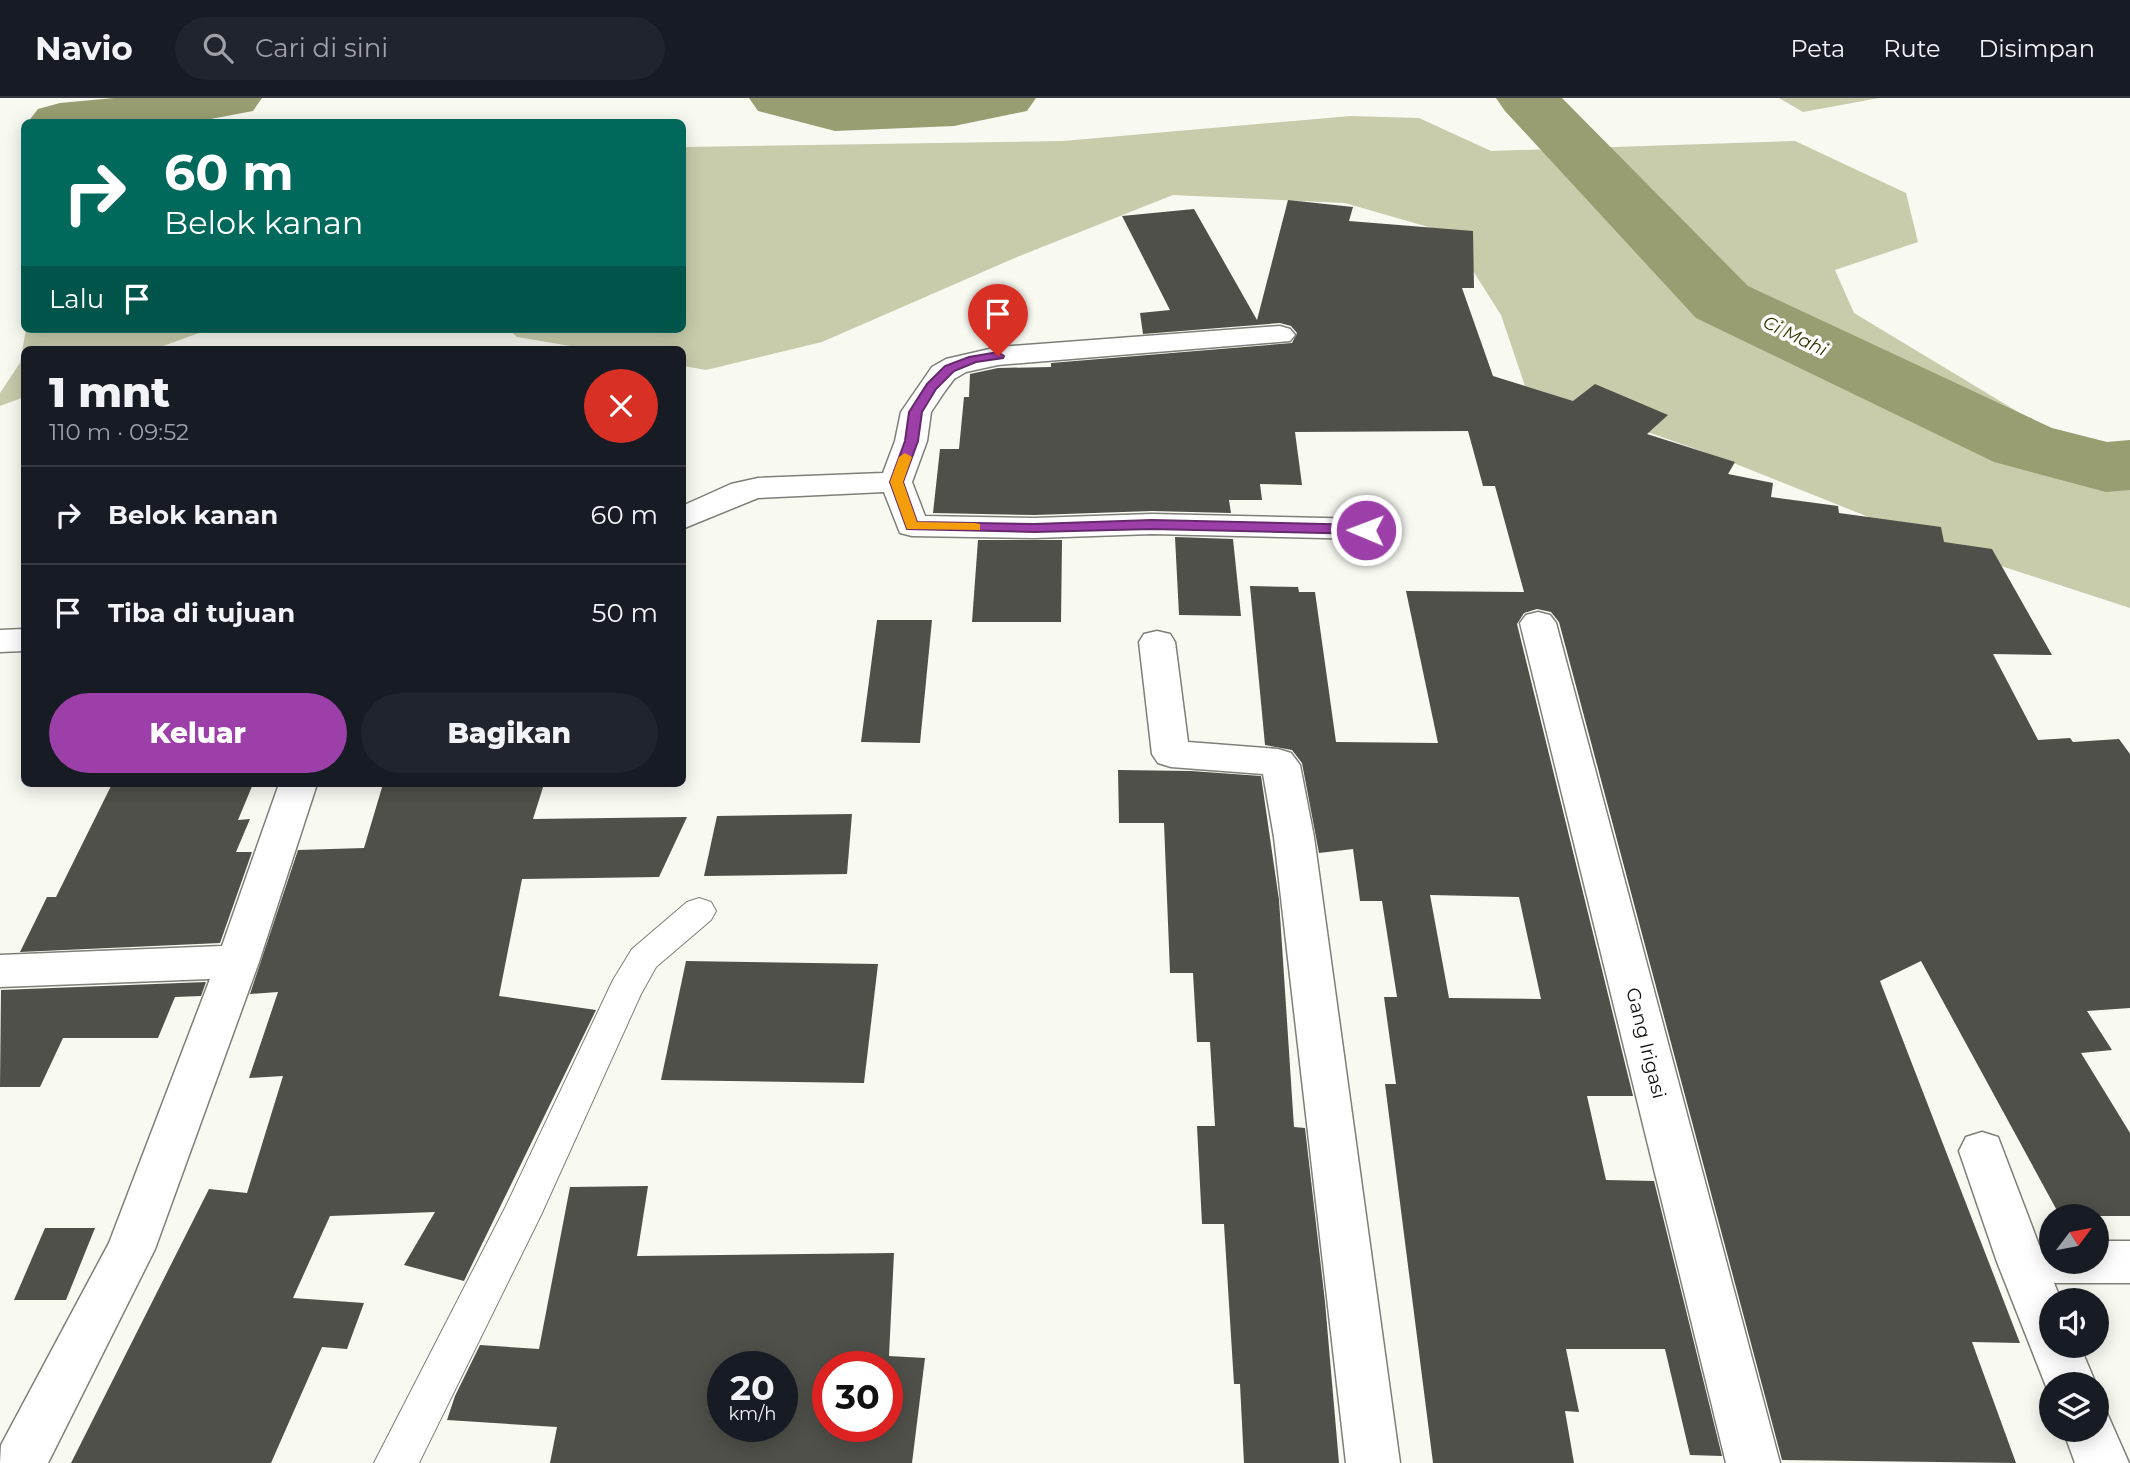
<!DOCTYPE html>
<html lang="id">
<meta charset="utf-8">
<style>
:root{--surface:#171b24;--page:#20242c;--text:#f1f3f6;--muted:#9ea1a6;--line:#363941;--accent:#9d3fa8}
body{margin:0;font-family:Montserrat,sans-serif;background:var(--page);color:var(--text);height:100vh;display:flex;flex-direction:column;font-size:26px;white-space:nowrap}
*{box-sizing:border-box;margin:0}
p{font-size:23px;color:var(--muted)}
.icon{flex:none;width:38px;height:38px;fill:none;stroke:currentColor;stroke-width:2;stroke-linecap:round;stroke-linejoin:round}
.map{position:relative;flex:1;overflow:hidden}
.side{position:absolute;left:21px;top:248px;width:665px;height:441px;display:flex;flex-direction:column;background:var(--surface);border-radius:10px;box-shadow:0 4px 18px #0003}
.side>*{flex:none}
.top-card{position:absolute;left:21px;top:21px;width:665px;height:214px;border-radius:10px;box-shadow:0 4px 18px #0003;background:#00695c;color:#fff;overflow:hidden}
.needle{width:46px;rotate:58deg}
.controls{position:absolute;left:2039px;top:1106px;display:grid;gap:14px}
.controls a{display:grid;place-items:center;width:70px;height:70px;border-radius:50%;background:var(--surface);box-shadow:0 4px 18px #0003;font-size:35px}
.speed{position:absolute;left:707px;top:1253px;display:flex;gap:14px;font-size:35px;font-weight:700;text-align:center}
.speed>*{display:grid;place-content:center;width:91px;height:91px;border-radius:50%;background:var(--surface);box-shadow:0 4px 18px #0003;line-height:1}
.speed small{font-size:18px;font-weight:400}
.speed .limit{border:10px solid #d22;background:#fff;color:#111}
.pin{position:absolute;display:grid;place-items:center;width:60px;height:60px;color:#fff;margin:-72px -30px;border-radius:50% 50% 50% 0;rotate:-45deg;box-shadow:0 0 7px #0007}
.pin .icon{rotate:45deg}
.me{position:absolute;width:77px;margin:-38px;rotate:271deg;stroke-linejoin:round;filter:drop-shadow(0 0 5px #0008)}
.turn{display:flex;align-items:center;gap:24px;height:147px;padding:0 28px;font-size:32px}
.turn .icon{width:91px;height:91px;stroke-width:2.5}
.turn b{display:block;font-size:49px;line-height:60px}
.then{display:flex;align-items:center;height:66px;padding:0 28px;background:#0003;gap:14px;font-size:26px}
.round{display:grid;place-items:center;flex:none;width:74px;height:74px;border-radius:37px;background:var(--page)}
.summary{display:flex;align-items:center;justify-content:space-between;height:119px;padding:0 28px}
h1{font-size:42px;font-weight:800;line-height:52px}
.action{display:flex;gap:14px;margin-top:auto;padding:14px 28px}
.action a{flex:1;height:80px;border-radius:42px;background:var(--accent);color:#fff;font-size:28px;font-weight:800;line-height:80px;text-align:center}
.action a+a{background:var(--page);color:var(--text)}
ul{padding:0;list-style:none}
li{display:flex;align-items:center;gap:21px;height:98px;padding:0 28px;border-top:2px solid var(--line)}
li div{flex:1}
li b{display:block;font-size:26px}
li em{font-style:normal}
header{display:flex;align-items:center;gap:42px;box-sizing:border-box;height:98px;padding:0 35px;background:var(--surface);border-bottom:2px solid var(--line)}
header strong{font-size:33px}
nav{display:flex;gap:38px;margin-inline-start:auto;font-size:24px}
.search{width:490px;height:63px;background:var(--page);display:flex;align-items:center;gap:18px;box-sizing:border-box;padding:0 24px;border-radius:38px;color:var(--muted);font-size:26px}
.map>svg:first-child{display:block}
.green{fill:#c8ccab}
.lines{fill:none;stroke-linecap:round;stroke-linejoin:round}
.river{fill:#989e71;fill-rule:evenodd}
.building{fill:#4f5049;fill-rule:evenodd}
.lane-casing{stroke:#7e7f78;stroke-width:2}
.street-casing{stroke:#7e7f78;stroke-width:3}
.lane{fill:#fff;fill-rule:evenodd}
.street{fill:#fff;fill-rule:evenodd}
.route{fill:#9d3fa8;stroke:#66296d;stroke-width:2}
.slow{fill:#f59e0b}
.labels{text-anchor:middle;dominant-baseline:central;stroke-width:7;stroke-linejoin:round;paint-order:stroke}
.far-water-label{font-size:18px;font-style:italic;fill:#363901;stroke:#fff}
.street-label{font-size:19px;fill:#121310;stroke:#fff}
</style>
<header>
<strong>Navio</strong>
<div class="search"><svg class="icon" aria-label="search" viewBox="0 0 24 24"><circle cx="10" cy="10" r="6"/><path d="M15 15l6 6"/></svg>Cari di sini</div>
<nav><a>Peta</a><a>Rute</a><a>Disimpan</a></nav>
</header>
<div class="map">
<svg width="2130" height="1365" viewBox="0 0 2130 1365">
<rect width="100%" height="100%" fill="#f8f9f1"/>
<g class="green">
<path d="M1779,0H1879L1803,14Z"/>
<path d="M1351,18L1419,20L1491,53L1795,43L1906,95L1918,144L1835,172L1854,215L2040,327L2130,375V510L1946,450L1721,360L1526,291L1501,217L1449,135L1345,105L1173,97L1017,159L822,244L706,272L683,268L682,252H594L517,239L508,231H682L683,49L1063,43Z"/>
<path d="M26,231H210L152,252H24V299L0,308V295L20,265Z"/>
</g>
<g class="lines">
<g class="river">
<path d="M114,0H262L253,13L195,24H28L38,11L60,5Z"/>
<path d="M749,0H1036L1027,13L954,28L835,33L758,13Z"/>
<path d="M1496,0H1562L1748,188L2052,330L2107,344L2130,342V392L2106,394L1994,364L1696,220L1505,13Z"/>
</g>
</g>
<g class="building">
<path d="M1288,102L1353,109L1349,123L1473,133L1474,190H1462L1493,278L1573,303L1595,286L1668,317L1647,336L1735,364L1728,376L1773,385L1771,399L1838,408L1839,415L1941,429L1944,444L1992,451L2052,557L1993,556L2038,642L2070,640L2073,644L2119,641L2130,656V910L2087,913L2112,952L2081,955L2130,1035V1118H2060L1921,863L1880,883L2020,1245L1972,1244L2016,1365L1782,1362L1559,524L1551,514L1537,511L1524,515L1517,526L1633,998H1587L1606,1082L1654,1083L1722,1358L1690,1357L1665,1251H1566L1579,1314L1565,1313L1574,1365H1433L1385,986H1396L1384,899H1397L1382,803H1360L1353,751L1319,755L1302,665L1292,652L1265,647L1250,488L1298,489L1299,494H1315L1336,644L1438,645L1406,493L1524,494L1495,388H1483L1468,333L1295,334L1302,387L1260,386L1262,402H1229L1231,415L1152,413L1035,417L933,415L940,351H959L964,299H969L970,276L998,270L1051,269V265L1292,245L1297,235L1291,228L1280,225L1143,236L1140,215L1170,212L1122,118L1194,111L1257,222ZM1430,797L1519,799L1541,901L1449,900Z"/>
<path d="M1175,439L1233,441L1241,518L1179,517Z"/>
<path d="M978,442H1062L1061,524H972Z"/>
<path d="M877,522H932L920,645L861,644Z"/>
<path d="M1118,672L1191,673L1261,678L1279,802L1294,1029L1305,1030L1325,1204L1339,1365H1244L1240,1286H1234L1224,1126H1202L1197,1028H1215L1210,944H1197L1193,875H1170L1164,725H1119Z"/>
<path d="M112,686H253L238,722L250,721L236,754H252L220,845L20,854L47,799H56Z"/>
<path d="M383,686H544L533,721L687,719L659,779L522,781L499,898L596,912L464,1183L404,1167L435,1114L330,1118L293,1200L364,1205L347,1251L322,1249L271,1365H71L209,1091L247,1095L283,978L249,980L278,894L250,896L298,752L364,750Z"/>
<path d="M852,716L847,776L704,778L717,718Z"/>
<path d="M686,863L878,866L864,985L661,982Z"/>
<path d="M206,884L201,898L175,899L158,940H63L40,989H0L1,892Z"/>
<path d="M648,1088L637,1158L894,1155L889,1258L925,1260L912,1365H550L557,1329L447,1322L455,1298L480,1247L539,1251L570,1089ZM723,1269H782V1328H723ZM828,1269H887V1328H828Z"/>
<path d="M45,1130H95L66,1202H14Z"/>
</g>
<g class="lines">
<g class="lane-casing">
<path id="lane" d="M699,800L711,804L716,813L711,822L656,869L641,896L541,1117L419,1365H374L506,1108L613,882L632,851L687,804Z"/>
</g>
<g class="street-casing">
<g id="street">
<path d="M1280,228L1290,231L1295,237L1290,243L998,267L966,274L954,281L945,293L931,314L927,343L912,384L925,418L1035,420L1152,416L1366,421L1378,424L1383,431L1378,438L1366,441L1152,436L1035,440L912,438L900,435L884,394L758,400L682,431V408L731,386L758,380L883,375L895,343L901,314L932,269L946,261L998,249Z"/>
<path d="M1538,514L1550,517L1556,525L1780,1365H1726L1520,525L1526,517Z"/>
<path d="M24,531V553L0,554V532Z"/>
<path d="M1157,533L1170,536L1175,544L1188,644L1278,651L1291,655L1300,667L1314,739L1400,1365H1346L1274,739L1263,676L1171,669L1158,665L1152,656L1139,544L1144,536Z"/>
<path d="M279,686H317L259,864L155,1151L48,1365H0L1,1347L109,1145L210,881L0,889V857L222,848Z"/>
<path d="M1982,1034L1998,1039L2039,1147L2051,1143V1164H2096V1143H2130V1185H2054L2061,1202H2051V1248H2080L2096,1286H2051V1301L1997,1164L1959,1053L1966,1039Z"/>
<path d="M2096,1310L2107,1315L2129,1365H2075L2063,1332H2096Z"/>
</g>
</g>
<use href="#lane" class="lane"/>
<use href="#street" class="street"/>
</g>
<path class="route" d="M998,254L1004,258L1003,260L976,264L954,273L936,291L922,314L918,343L903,384L917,424L1034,426L1152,422L1366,427L1373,432L1366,436L1152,431L1034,434L907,431L890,384L905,343L909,314L927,286L945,268L969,259Z"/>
<path class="slow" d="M905,355L912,359L903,384L917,424L975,425L980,426V432L907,431L890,384L899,359Z"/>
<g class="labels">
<g class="far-water-label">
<text transform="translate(1795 238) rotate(26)">Ci Mahi</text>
</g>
<g class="street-label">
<text transform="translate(1646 945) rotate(76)">Gang Irigasi</text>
</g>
</g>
</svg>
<div class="controls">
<a><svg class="needle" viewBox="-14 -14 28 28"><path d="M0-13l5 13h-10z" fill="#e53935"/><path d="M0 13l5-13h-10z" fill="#9ea1a6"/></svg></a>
<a><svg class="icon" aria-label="sound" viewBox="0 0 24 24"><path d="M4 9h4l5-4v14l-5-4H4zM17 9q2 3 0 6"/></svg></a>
<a><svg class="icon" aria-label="layers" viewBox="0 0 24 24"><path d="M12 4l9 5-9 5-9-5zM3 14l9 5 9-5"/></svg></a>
</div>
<div class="speed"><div>20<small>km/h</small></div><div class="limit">30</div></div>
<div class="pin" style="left:998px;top:258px;background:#d93025"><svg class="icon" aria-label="arrive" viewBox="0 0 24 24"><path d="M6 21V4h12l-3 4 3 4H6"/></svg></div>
<svg class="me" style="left:1366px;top:432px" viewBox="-20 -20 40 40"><circle r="17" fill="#9d3fa8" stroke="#fff" stroke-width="3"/><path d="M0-11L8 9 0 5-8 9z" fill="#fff"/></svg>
<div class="top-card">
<div class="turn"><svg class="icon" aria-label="right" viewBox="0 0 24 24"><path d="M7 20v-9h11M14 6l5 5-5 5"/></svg><div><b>60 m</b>Belok kanan</div></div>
<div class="then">Lalu<svg class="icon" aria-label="arrive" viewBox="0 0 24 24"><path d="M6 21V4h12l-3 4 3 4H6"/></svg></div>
</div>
<section class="side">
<div class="summary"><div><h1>1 mnt</h1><p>110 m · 09:52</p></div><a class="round" style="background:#d93025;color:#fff"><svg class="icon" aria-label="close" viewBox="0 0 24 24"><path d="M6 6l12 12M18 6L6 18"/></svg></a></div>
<ul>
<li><svg class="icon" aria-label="right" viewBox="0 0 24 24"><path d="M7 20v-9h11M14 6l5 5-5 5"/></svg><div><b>Belok kanan</b></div><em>60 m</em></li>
<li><svg class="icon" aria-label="arrive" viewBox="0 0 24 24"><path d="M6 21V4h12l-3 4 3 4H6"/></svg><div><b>Tiba di tujuan</b></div><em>50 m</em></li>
</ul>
<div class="action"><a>Keluar</a><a>Bagikan</a></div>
</section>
</div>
